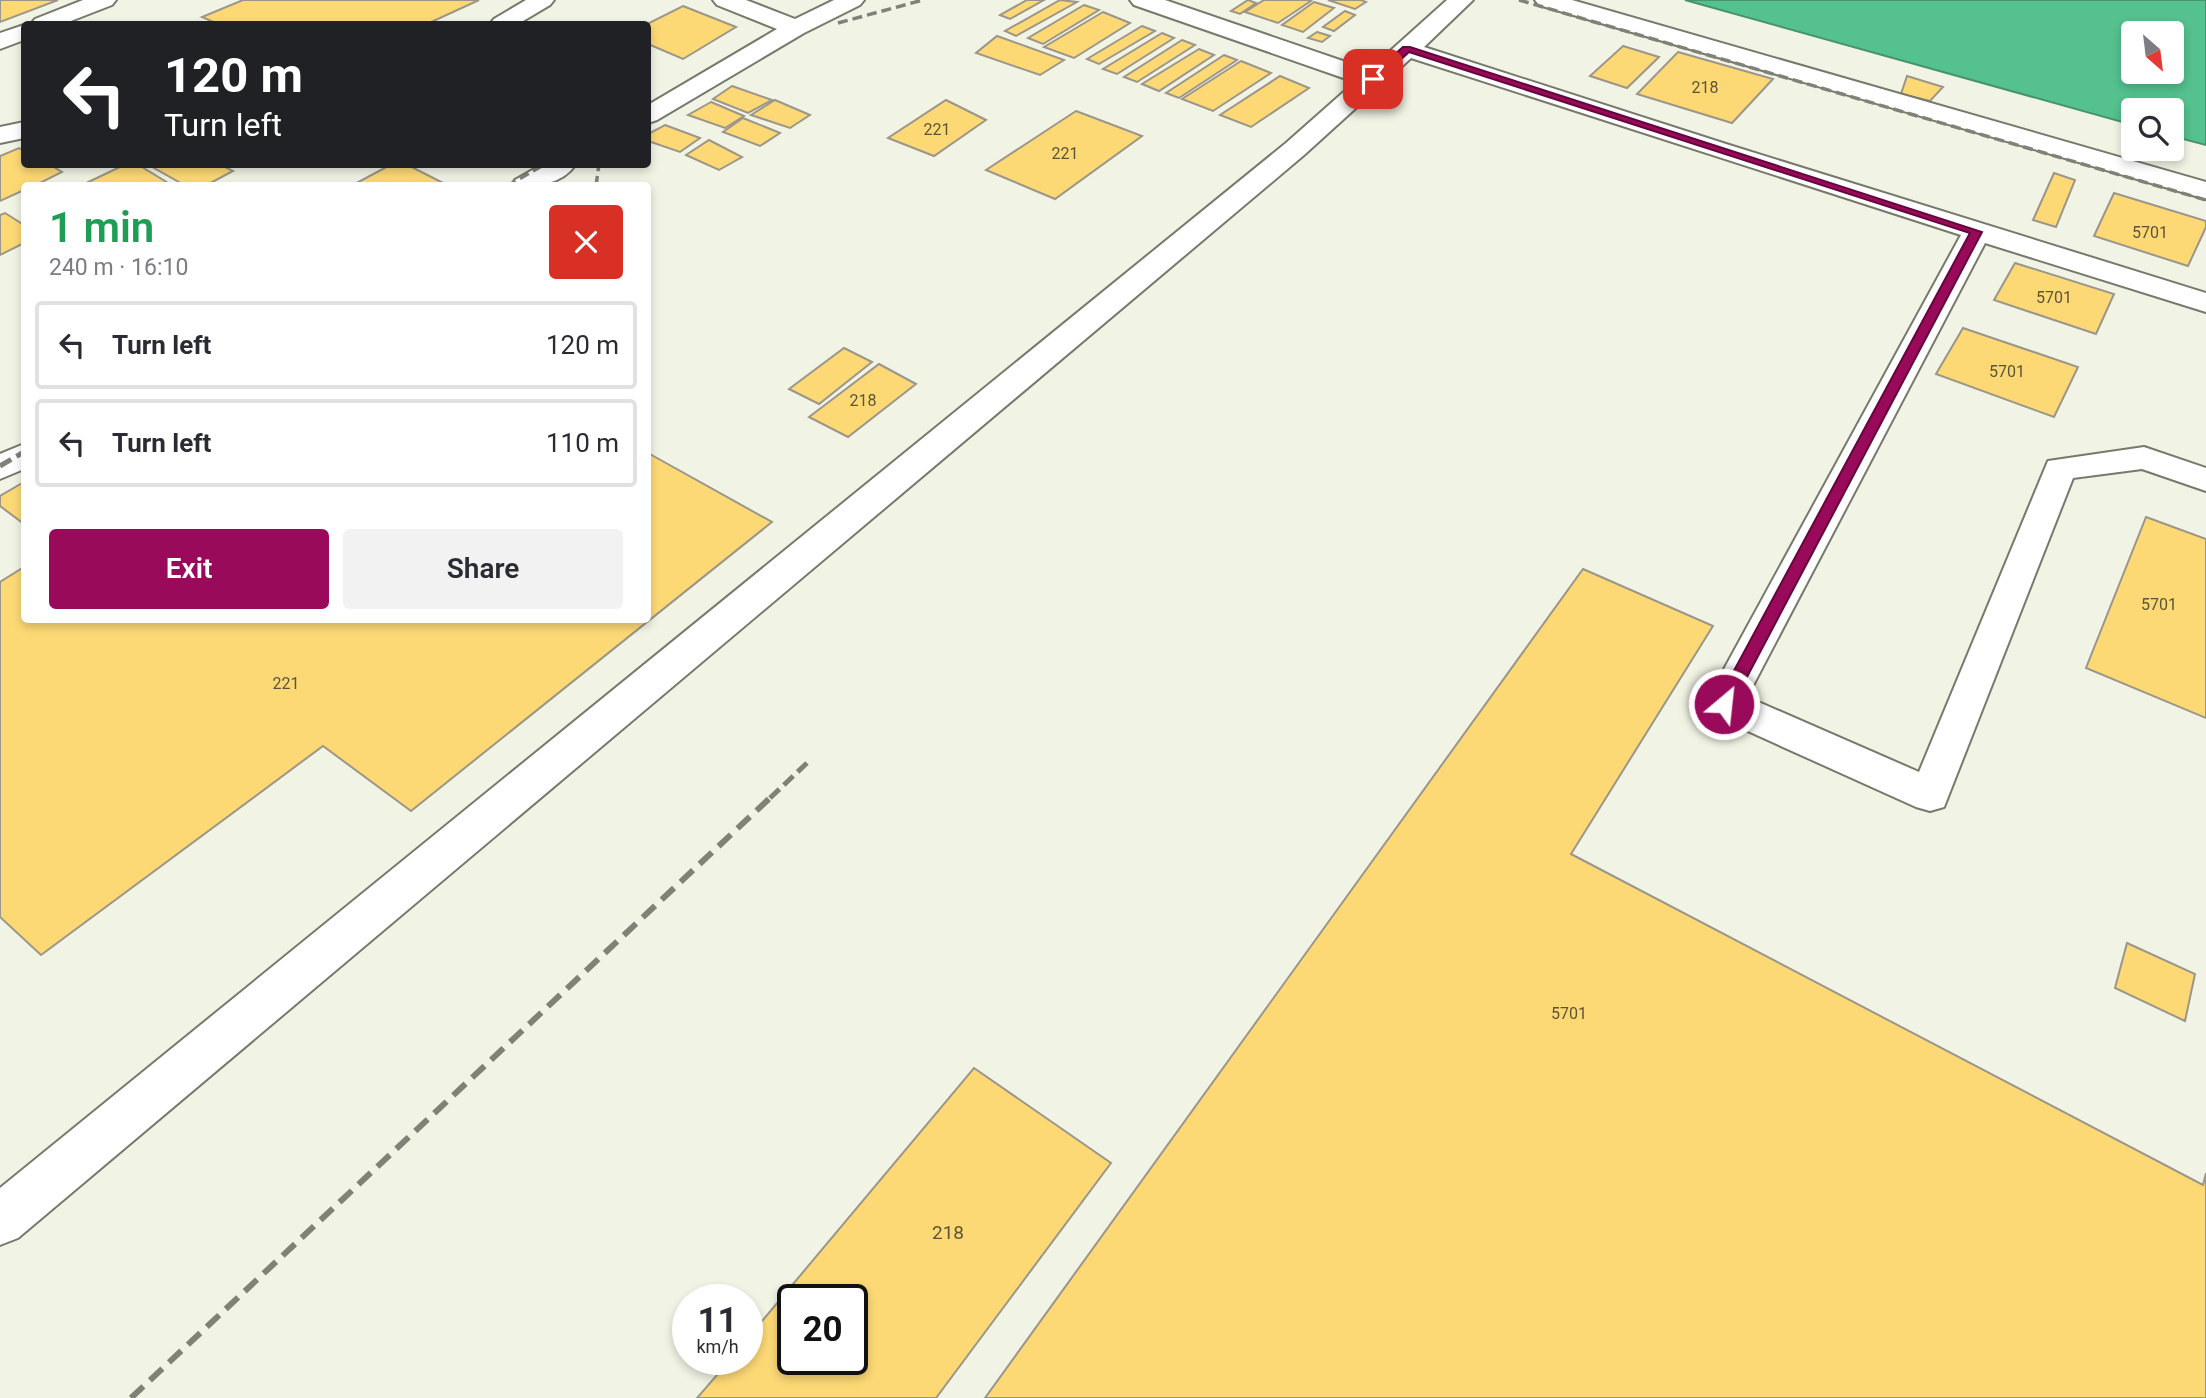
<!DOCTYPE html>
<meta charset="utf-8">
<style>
:root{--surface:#fff;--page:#f2f2f3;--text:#2b2b33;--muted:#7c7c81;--line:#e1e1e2;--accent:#9a0a5b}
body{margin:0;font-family:Roboto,sans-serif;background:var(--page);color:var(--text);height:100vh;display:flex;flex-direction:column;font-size:26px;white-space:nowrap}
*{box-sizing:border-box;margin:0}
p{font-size:23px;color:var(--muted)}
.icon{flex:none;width:38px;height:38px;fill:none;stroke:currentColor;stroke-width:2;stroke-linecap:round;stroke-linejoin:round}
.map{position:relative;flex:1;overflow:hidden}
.side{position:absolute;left:21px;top:182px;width:630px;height:441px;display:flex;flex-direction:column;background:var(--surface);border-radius:7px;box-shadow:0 4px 10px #0003}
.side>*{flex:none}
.guide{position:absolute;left:21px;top:21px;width:630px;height:147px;border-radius:7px;box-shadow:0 4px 10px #0003;background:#202124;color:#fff;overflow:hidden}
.needle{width:46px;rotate:152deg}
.buttons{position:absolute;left:2121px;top:21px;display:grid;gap:14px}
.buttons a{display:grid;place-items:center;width:63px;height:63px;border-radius:7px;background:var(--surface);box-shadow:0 4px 10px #0003;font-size:35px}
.speed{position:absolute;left:672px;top:1284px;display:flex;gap:14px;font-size:35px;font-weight:700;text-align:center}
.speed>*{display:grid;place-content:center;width:91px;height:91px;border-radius:50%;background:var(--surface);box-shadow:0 4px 10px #0003;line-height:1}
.speed small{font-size:18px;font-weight:400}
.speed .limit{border:4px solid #111;border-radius:10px;background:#fff;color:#111}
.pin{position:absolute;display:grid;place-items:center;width:60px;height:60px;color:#fff;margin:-30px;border-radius:14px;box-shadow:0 4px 10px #0006}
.me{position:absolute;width:77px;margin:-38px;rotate:28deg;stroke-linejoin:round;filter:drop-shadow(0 0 5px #0008)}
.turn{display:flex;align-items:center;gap:24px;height:147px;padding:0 28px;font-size:32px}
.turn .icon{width:91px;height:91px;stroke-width:2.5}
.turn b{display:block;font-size:49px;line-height:60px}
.round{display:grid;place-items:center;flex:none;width:74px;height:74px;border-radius:7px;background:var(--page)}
.headline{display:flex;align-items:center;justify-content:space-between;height:119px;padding:0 28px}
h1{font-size:42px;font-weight:600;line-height:52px;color:#1e9e55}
.cta{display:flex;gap:14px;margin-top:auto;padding:14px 28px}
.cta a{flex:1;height:80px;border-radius:7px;background:var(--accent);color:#fff;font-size:28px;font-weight:600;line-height:80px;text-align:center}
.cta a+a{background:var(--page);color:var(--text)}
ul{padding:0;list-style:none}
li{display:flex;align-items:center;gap:21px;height:88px;margin:0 14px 10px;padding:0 14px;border:4px solid var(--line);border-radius:7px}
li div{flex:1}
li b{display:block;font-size:26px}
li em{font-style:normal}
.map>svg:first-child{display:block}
.water{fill:#54c18e;stroke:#46936e;stroke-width:2;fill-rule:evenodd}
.building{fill:#fdd975;stroke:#9b9689;stroke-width:2;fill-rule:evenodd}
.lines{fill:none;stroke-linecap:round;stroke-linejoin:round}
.minor-casing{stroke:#77796c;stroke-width:4}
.minor{fill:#fff;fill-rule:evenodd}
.rail-far2{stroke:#808278;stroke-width:3.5;stroke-dasharray:10 5;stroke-linecap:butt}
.rail-far1{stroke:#808278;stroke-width:5;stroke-dasharray:13 6;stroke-linecap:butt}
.rail{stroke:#808278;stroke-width:6;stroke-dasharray:17 9;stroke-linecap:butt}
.route{fill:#9a0a5b;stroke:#64063b;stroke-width:2}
.labels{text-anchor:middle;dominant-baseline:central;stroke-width:5;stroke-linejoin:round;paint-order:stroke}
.number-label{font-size:16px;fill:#5c5437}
.near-number-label{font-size:19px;fill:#5c5437}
</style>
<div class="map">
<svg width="2206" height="1398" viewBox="0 0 2206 1398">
<rect width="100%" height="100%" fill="#f1f3e4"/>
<path class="water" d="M1685,0H2206V145L2172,136V110H2133V125ZM2133,33H2172V72H2133Z"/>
<g class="building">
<path d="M0,0H58L0,22Z"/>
<path d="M243,0H479L427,24H218L202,17Z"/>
<path d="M1027,0H1044L1010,19L1000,15Z"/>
<path d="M1060,0L1077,2L1016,36L1005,31Z"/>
<path d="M1248,0L1256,3L1240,14L1231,11Z"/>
<path d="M1264,0H1307L1311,1L1278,23L1245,12Z"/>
<path d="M1328,0H1361L1366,2L1355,9Z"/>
<path d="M1314,2L1334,8L1303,32L1282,25Z"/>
<path d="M1084,5L1099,10L1043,44L1028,38Z"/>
<path d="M683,6L736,27L683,59L648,44L647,24Z"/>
<path d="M1345,11L1355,15L1334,31L1323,27Z"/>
<path d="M1103,12L1130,23L1074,58L1044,47Z"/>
<path d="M1142,26L1155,31L1099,64L1087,59Z"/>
<path d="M1317,32L1330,36L1322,42L1308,38Z"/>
<path d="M1162,33L1174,38L1117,74L1103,69Z"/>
<path d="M997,36L1064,60L1040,75L976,53Z"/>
<path d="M1182,40L1195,45L1137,82L1124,77Z"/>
<path d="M1623,46L1659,57L1627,88L1590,76Z"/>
<path d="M1199,49L1214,55L1159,91L1142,84Z"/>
<path d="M1678,52L1773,79L1732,123L1637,94Z"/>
<path d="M1224,55L1237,60L1179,98L1166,93Z"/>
<path d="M1241,61L1271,73L1213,111L1182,99Z"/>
<path d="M1280,76L1309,88L1251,127L1220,115Z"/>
<path d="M1907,76L1943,87L1930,101L1901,94Z"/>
<path d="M732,86L772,100L748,113L713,99Z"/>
<path d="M775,100L810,115L790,128L751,115Z"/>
<path d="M946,100L986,120L934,156L888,138Z"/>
<path d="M711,102L744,116L725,128L688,115Z"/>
<path d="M1076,111L1142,136L1055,199L986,170Z"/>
<path d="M743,118L780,133L760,146L723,132Z"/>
<path d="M665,125L700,138L680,152L648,141V134Z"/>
<path d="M709,140L742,157L719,170L686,155Z"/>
<path d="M19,148L24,151V164H49L62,172L34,186H24V190L0,201V156Z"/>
<path d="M126,164H137L173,186H80Z"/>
<path d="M147,164H219L233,171L205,186H186Z"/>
<path d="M392,164H406L445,184L351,186Z"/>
<path d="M2054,173L2075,180L2056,227L2033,220Z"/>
<path d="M2114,193L2206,221V227L2188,266L2094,236Z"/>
<path d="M5,213L24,225V239L22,240L24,243L0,255V215Z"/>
<path d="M2015,263L2114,294L2096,334L1994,300Z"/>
<path d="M1963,328L2078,367L2054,417L1936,374Z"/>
<path d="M844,348L872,362L819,404L789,389Z"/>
<path d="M879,364L916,384L848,437L809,417Z"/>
<path d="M648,453L772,522L411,811L323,746L41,955L0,917V582L24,567V620H648Z"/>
<path d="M24,482V524L0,506V496Z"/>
<path d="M2146,517L2206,539V718L2086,668Z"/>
<path d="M1583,569L1713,626L1571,854L2203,1185L2206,1173V1398H985Z"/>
<path d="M2127,943L2195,974L2185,1021L2115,988Z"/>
<path d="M974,1068L1111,1163L936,1398H697L730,1360H747V1339ZM793,1300H852V1360H793Z"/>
</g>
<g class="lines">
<g class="minor-casing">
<g id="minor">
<path d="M83,0H116L112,5L63,24H31L35,19Z"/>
<path d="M526,0H554L550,5L518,24H490L494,19Z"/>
<path d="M713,0H746L795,19L834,0H864L860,5L804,33L657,120L648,123V105L777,29L717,5Z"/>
<path d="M1130,0H1165L1369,70L1447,0H1473L1424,47L1726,144L2206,293V312L1985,243L1747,697L1919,772L2048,461L2144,447L2206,468V491L2142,469L2073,478L1944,807L1930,811L1916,807L1710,714L1705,704L1961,235L1411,58L1304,155L18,1238L0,1245V1188L1286,143L1355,82L1134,5Z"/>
<path d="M1535,0H1572L2206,182V199L1539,5Z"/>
<path d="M24,25V40L0,49V33Z"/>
<path d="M24,122V138L0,143V127Z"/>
<path d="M543,164H576C561,186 535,186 512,186L515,180Z"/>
<path d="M24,444V469L0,479V454Z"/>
</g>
</g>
<use href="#minor" class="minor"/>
<g class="rail-far2">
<path d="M1519,0L2206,200"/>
<path d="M838,23L923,0"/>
<path d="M507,186L545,164"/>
<path d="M596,186L599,164"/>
</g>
<g class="rail-far1">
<path d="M0,466L24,452"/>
<path d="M770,798L807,763"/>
</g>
<path class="rail" d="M131,1398L772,796"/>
</g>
<path class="route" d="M1403,47H1410L1982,232L1730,709L1724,710L1716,704L1970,233L1409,52L1376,82H1369V77Z"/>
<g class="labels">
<g class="number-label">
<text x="1705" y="87">218</text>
<text x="937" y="129">221</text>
<text x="1065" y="153">221</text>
<text x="2150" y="232">5701</text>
<text x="2054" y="297">5701</text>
<text x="2007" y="371">5701</text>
<text x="863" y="400">218</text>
<text x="2159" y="604">5701</text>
<text x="286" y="683">221</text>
<text x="1569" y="1013">5701</text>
</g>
<g class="near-number-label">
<text x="948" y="1232">218</text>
</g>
</g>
</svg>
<div class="buttons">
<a><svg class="needle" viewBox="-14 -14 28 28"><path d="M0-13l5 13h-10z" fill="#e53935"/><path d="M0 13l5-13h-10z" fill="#7c7c81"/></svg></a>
<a><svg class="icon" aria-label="search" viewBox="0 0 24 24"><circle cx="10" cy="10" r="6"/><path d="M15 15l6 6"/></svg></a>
</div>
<div class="speed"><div>11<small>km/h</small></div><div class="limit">20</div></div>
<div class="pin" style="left:1373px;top:79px;background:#d93025"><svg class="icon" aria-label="arrive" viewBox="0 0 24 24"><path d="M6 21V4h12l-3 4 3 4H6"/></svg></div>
<svg class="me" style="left:1724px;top:704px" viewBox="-20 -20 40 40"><circle r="17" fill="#9a0a5b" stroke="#fff" stroke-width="3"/><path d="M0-11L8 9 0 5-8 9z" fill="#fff"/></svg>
<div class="guide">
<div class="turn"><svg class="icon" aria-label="left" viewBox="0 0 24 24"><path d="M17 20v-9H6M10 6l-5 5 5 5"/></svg><div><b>120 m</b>Turn left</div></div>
</div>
<section class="side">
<div class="headline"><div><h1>1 min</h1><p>240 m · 16:10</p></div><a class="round" style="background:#d93025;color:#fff"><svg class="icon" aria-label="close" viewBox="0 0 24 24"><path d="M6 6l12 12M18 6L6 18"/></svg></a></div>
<ul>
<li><svg class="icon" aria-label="left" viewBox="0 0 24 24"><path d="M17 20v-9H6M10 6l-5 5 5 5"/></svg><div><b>Turn left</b></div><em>120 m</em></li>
<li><svg class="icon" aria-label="left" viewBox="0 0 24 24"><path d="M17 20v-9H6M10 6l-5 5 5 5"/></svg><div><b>Turn left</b></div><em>110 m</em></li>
</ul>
<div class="cta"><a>Exit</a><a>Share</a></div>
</section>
</div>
